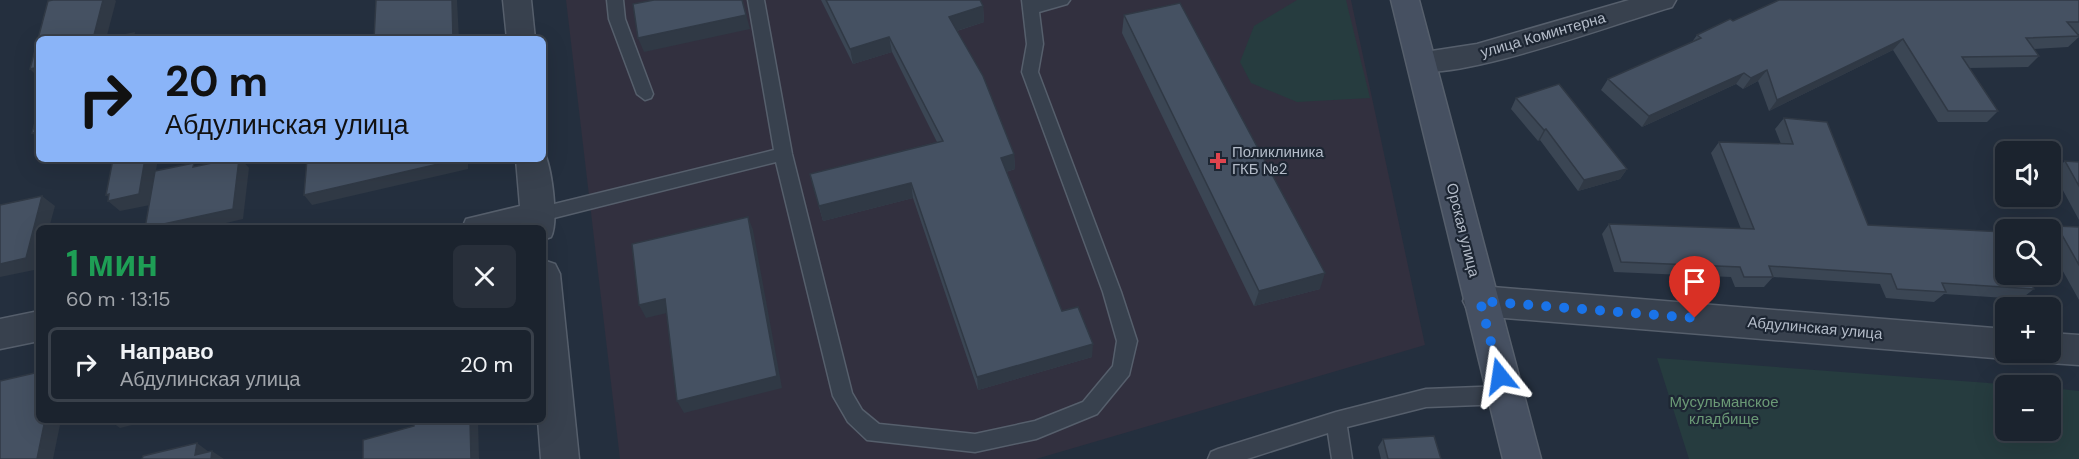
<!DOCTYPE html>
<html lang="ru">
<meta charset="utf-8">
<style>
:root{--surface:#1b232e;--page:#282f3a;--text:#f1f3f6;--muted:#a0a4aa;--line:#39404a}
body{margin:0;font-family:"DM Sans",sans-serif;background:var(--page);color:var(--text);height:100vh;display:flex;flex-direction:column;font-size:22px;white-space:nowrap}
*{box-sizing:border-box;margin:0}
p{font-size:20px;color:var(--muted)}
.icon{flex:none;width:33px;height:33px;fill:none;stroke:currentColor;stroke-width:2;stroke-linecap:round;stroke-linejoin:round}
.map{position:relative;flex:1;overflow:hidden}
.details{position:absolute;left:36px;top:225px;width:510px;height:198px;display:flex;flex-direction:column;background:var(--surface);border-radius:9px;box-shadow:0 6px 24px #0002,0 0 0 2px var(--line)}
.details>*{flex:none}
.banner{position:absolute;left:36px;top:36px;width:510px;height:126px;border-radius:9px;box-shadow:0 6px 24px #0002,0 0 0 2px var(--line);background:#8ab4f8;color:#111;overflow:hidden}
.tools{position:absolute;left:1995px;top:141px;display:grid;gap:12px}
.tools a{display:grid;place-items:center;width:66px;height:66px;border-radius:9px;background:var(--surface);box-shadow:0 6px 24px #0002,0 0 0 2px var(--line);font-size:30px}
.pin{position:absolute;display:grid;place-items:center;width:51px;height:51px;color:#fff;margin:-62px -26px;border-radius:50% 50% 50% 0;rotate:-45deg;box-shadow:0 0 6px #0007}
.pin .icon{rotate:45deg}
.me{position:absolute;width:66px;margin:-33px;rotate:345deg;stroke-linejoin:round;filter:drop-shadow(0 0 4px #0008)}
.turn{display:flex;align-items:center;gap:21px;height:126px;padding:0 30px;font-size:27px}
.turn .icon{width:78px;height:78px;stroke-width:2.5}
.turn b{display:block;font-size:42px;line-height:51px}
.round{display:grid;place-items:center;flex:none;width:63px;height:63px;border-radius:9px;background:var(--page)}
.summary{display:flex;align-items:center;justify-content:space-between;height:102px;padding:0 30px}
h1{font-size:36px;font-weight:700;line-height:45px;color:#1e9e55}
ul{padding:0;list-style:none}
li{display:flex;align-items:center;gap:18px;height:75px;margin:0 12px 9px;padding:0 18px;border:3px solid var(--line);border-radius:9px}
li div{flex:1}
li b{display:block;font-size:22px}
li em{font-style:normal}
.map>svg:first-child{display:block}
.medical{fill:#32303f}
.green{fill:#263c3f}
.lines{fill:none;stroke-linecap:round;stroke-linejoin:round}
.service-casing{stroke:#565f6c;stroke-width:3}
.minor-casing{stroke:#565f6c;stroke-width:3}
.secondary-casing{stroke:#565f6c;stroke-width:3}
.service{fill:#38414e;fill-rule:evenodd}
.minor{fill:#38414e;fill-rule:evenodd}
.secondary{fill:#465061;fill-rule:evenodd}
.wall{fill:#3b4654}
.shaded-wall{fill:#303945}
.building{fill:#455162;stroke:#303945;stroke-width:1.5}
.route{stroke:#1a73e8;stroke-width:10;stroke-dasharray:0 18}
.health-dot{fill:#e0444e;stroke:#1d2633;stroke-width:2}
.labels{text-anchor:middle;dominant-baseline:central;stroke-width:4.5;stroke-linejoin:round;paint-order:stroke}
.street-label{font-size:15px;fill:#b4bcc9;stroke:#1d2633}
.poi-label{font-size:15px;fill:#b4bcc9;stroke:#1d2633;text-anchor:start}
.park-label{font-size:15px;fill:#6b9a76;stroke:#1d2633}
</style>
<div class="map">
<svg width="2079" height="459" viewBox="0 0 2079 459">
<rect width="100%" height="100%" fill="#242f3e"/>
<path class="medical" d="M566,0H1351L1425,345L1036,459H620Z"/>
<g class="green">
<path d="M1297,0H1346L1370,98L1297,102L1251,83L1240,62L1254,26Z"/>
<path d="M1657,358L2015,385L2006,386V430H2050L2051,388L2079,391V459H1689Z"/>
</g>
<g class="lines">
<g class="service-casing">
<g id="service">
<path d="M607,0H623L625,19L653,94L651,98L645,100L637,94L609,19Z"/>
<path d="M748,0H764L792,154L852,393L862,410L879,424L975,434L1035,421L1083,402L1113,366L1117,341L1103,292L1022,72L1027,44L1022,0H1070L1067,4L1039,12L1043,44L1038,72L1121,292L1137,341L1129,375L1097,414L1036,439L975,452L867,440L848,422L833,396L776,162L538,222L532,220L529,215L532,210L538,208L774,150Z"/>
<path d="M1505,386L1512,389L1515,395L1512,401L1505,404L1426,407L1347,427L1352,459H1332L1328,433L1247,459H1208L1211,452L1218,449L1336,412L1426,389Z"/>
</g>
</g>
<g class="minor-casing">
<g id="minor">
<path d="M503,0H531L535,39H507Z"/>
<path d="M1629,0H1676L1672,7C1620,22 1456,83 1412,70L1407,62L1412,54L1477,44Z"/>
<path d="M543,150C552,166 559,222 551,237L543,240V228H462L466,219L520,206L516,159H543Z"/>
<path d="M543,260L555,264L560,274L579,459H541L538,420H543Z"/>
<path d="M1480,286L2006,329V352H2020L2006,359L1480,316L1468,311L1463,301L1468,291Z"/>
<path d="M39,311V341L0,349V319Z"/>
<path d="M2050,333L2079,335V365L2050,363L2037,359L2034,352H2050Z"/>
</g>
</g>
<g class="secondary-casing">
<path id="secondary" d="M1391,0H1419L1541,459H1503Z"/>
</g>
<use href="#service" class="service"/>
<use href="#minor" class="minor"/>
<use href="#secondary" class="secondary"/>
</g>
<g class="wall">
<path d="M821,0H980L983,6L984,22L957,31L1014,154L1015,169L1006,172L1062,311L1092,357L978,390L913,198L823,221L810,174L937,142L892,52L853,64Z"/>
<path d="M2079,0V34H2077L2079,37L2068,47L2034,49L2039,56L2028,67L1969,68L1998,111L1987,122H1938L1893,50L1769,111L1758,81L1743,89L1736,84L1642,127L1601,90L1608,79L1692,42L1697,35L1733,21Z"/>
<path d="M1124,15L1320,289L1254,306L1122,33Z"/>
<path d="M1516,98L1627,169L1620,179L1578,191L1540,140L1538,141L1511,109Z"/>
<path d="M1784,118L1868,225L2034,289L2021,299L1944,294L1934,302L1886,298L1880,284L1773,277L1764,287H1735L1731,277L1614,272L1602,234L1609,224L1741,229L1711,153L1719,142L1781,144L1775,129Z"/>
<path d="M2065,161L2079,162V220L2053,172Z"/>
<path d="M2057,226L2079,227V300L2050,248V232Z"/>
<path d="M1383,439L1441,459H1381L1378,447Z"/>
</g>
<g class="shaded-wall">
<path d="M103,0H115L116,1L106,39H93Z"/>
<path d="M452,0H457L459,39H453Z"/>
<path d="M742,0L750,29L644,52L638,38Z"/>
<path d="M983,6L984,22L950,33L949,17Z"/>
<path d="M134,33L139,39H132Z"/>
<path d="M889,37L892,52L853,64L850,49Z"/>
<path d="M1903,39L1893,50L1769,111L1777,100Z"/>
<path d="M39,67V78L30,69Z"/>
<path d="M1767,70L1758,81L1743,89L1751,78Z"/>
<path d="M1744,73L1736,84L1642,127L1649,116Z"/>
<path d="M1546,129L1540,140L1538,141L1544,130Z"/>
<path d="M39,132V139L32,133Z"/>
<path d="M1014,154L1015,169L1001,173V158Z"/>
<path d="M145,159H158L150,205L120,211L108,201L112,200L106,195L109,194Z"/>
<path d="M239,159H241L249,168L243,219L205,228H148Z"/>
<path d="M460,159H468V169L312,205L304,195Z"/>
<path d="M1627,169L1620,179L1578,191L1584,180Z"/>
<path d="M911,183L913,198L823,221L819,206Z"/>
<path d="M42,196L55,206L49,228H39V269L0,277V264Z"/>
<path d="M748,217L753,230L782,388L684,413L677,401Z"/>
<path d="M1325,273L1320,289L1254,306L1259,291Z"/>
<path d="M665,299L671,312L646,318L639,305Z"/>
<path d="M1093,344L1092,357L978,390L977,377Z"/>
<path d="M45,420H61L53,459H37Z"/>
<path d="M109,420H152L120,428Z"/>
<path d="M470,420H478L479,459H471Z"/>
<path d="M197,443L209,452L195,455Z"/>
<path d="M212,451L224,459H211Z"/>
</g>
<g class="building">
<path d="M53,0H103L93,39H39V67L30,69L48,1Z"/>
<path d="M376,0H452L453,39H374Z"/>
<path d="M654,0H742L746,15L638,38L633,4Z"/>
<path d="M826,0H980L983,6L949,17L983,76L1014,154L1001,158L1062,311L1078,307L1093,344L977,377L911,183L819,206L810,174L943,141L889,37L850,49Z"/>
<path d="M1779,0H2079V22H2067L2079,36L2026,38L2039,56L1962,57L1998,111H1948L1903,39L1777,100L1767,70L1751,78L1744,73L1649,116L1608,79L1701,38L1697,35L1730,19L1733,21Z"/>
<path d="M1180,3L1325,273L1259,291L1124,15Z"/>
<path d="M134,33L132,39H104Z"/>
<path d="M1559,84L1627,169L1584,180L1546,129L1544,130L1516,98Z"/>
<path d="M39,108V132L32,133Z"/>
<path d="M1784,118L1827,122L1868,225L2005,232L2006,234V274H2026L2034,289L1942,283L1946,292L1897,289L1891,274L1769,266L1773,277H1744L1740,267L1621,262L1609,224L1754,229L1719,142L1793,144Z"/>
<path d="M113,159H145L139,194L108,201L109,194L106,195Z"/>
<path d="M231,159H239L233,209L145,228L155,171L194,163L193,167Z"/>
<path d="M307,159H460L304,195Z"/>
<path d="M2065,161L2079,162V186Z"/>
<path d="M42,196L26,258L0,264V205Z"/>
<path d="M748,217L777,376L677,401L665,299L639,305L632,244Z"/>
<path d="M2057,226L2079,227V265Z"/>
<path d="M39,372V420H45L37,459H0V381Z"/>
<path d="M414,420H470L471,459H363V440L414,426Z"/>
<path d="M1434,436L1441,459H1388L1383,439Z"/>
<path d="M197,443L195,455L212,451L211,459H142L143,456Z"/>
</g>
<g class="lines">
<path class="route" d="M1500,376L1480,301L1695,318"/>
</g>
<path class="health-dot" d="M1215 152h6v6h6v6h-6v6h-6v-6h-6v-6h6z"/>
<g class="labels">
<g class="street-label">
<text transform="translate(1543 35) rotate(-16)">улица Коминтерна</text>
<text transform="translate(1463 230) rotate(76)">Орская улица</text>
<text transform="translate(1815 328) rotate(5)">Абдулинская улица</text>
</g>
<g class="poi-label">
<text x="1232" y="152">Поликлиника<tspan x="1232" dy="17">ГКБ №2</tspan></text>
</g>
<g class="park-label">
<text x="1724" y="402">Мусульманское<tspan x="1724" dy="17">кладбище</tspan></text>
</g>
</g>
</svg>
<div class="tools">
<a><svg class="icon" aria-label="sound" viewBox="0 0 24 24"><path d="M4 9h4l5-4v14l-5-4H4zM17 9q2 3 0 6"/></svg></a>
<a><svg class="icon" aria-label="search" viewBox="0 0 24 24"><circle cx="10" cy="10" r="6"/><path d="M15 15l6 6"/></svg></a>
<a>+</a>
<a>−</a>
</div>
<div class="pin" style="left:1695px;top:318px;background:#d93025"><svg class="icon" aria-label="arrive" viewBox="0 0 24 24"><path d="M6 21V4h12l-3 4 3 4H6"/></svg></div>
<svg class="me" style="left:1500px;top:376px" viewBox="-20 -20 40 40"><path d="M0-17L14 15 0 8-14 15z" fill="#1a73e8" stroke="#fff" stroke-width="4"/></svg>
<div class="banner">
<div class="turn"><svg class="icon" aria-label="right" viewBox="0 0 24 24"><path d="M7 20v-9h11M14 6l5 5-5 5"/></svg><div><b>20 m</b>Абдулинская улица</div></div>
</div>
<section class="details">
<div class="summary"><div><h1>1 мин</h1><p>60 m · 13:15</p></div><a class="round"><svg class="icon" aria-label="close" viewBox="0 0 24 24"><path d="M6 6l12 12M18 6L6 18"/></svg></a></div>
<ul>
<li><svg class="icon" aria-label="right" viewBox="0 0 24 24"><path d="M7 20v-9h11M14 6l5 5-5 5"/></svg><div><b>Направо</b><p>Абдулинская улица</p></div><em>20 m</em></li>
</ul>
</section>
</div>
